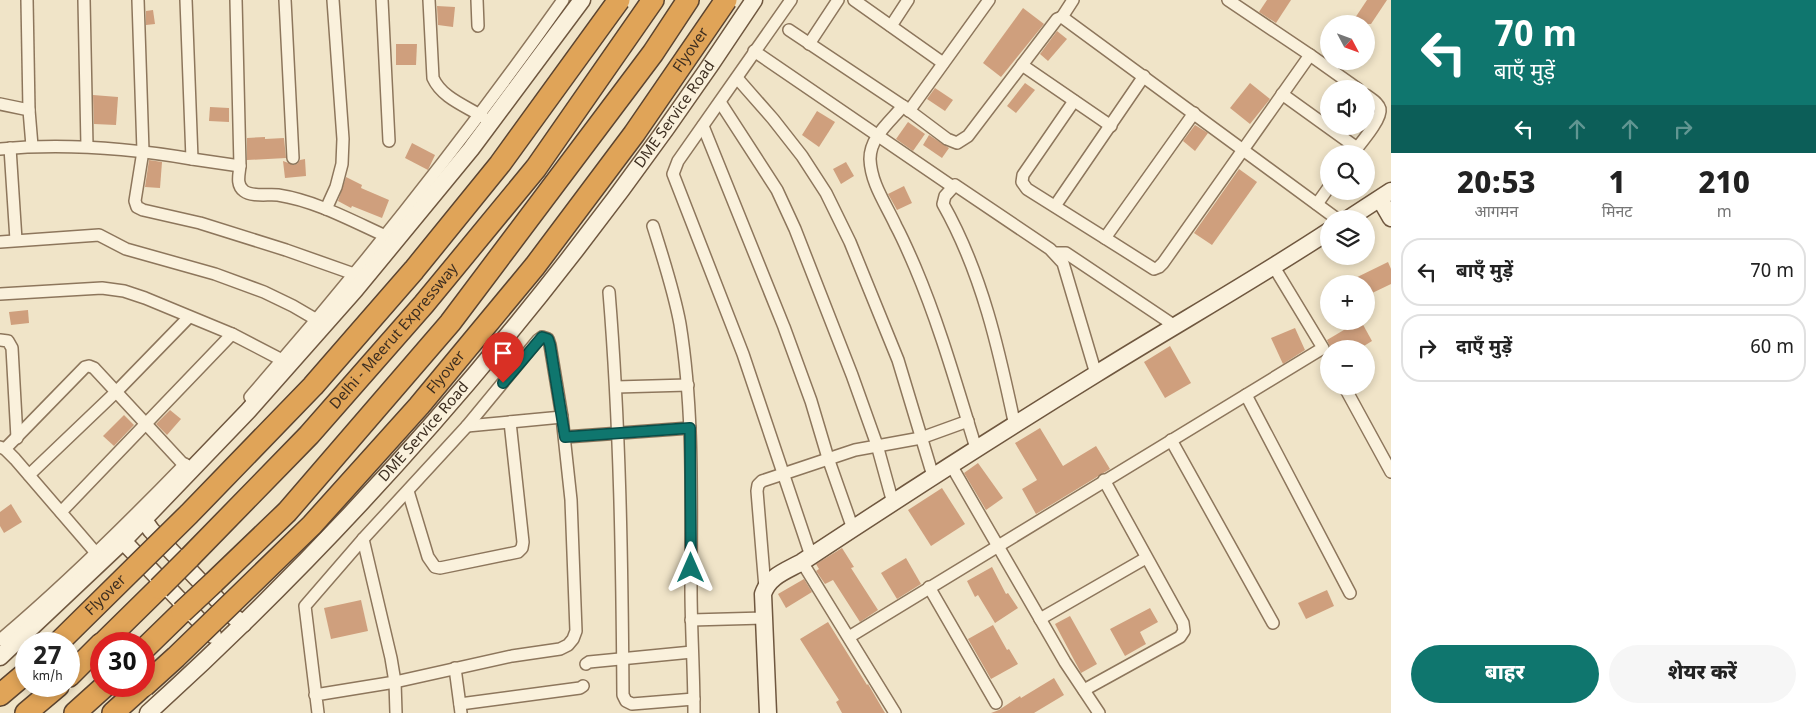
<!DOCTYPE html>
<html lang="hi">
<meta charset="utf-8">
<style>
:root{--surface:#fff;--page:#f6f6f6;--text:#222;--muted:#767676;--line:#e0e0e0;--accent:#0f766e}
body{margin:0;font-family:Georgia,"Noto Sans Devanagari",serif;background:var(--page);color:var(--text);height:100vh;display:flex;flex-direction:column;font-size:19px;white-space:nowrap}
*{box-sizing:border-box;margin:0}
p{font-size:16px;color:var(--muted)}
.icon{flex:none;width:28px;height:28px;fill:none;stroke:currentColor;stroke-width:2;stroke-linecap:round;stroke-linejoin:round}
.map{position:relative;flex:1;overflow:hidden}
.details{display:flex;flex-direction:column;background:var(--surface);width:425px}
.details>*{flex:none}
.top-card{background:#0f766e;color:#fff;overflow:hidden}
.needle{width:32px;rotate:131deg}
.tools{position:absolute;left:1320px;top:15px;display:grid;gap:10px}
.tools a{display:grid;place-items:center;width:55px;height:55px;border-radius:50%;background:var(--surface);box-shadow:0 2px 8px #0003;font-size:25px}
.speed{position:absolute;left:15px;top:632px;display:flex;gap:10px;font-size:25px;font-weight:700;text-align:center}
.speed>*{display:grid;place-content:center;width:65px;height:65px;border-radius:50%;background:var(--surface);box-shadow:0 2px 8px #0003;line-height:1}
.speed small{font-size:12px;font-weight:400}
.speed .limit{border:8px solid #d22;background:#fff;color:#111}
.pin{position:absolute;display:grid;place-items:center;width:42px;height:42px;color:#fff;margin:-51px -21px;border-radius:50% 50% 50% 0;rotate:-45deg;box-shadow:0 0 5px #0007}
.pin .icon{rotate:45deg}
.me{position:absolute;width:55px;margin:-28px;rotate:0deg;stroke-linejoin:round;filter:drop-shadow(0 0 4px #0008)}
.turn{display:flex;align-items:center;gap:18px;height:105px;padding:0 20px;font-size:22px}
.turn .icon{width:65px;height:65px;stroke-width:2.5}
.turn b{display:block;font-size:35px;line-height:42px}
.lanes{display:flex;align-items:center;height:48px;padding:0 20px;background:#0003;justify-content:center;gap:25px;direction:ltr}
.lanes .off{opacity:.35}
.eta{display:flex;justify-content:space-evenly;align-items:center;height:85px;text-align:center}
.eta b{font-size:30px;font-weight:800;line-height:35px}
.primary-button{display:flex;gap:10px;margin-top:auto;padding:10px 20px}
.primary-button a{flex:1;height:58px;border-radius:30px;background:var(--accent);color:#fff;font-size:20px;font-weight:800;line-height:58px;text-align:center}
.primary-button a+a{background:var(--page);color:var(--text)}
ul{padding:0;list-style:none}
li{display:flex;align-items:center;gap:15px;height:68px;margin:0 10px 8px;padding:0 10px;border:2px solid var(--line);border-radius:20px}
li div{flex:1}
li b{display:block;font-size:19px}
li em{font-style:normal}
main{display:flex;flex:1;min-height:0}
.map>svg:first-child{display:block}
.building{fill:#cf9f7d}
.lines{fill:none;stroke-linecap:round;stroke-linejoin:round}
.street-casing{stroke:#8d765c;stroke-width:14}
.secondary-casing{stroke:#6f573f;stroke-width:19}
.highway-casing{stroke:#5b4430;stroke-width:24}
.street{stroke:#faf1dc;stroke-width:11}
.secondary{stroke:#faf1dc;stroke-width:16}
.highway{stroke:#e0a458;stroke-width:21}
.highway-bridge-casing{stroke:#5b4430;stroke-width:24;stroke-linecap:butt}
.highway-bridge{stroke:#e0a458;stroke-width:21}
.route-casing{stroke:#0a4d48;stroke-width:12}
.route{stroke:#0f766e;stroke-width:9}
.labels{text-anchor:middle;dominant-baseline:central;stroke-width:4;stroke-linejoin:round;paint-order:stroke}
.street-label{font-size:15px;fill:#3d2e20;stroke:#f7eed8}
</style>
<main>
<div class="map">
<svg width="1391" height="713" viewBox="0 0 1391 713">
<rect width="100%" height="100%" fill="#f0e4c8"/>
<g class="building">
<path d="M1267,0H1291L1276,23L1259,12Z"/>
<path d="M1367,0H1387L1371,24H1351Z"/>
<path d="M437,6L455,7L453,27L438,25Z"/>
<path d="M1023,8L1044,24L1001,77L983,63Z"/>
<path d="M153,10L155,24L146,25V11Z"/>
<path d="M1057,31L1067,39L1048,61L1040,54Z"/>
<path d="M396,44H417L416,65H396Z"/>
<path d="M1025,83L1035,90L1016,113L1007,106Z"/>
<path d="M1250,83L1270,99L1250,124L1230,108Z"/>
<path d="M935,88L953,100L945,111L927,99Z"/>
<path d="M93,95L118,97L116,125L94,124Z"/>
<path d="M210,107L229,108V122L209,121Z"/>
<path d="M817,111L835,122L819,147L802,135Z"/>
<path d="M908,122L925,134L913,151L896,139Z"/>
<path d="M1195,125L1208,133L1195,151L1183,141Z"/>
<path d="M929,135L949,148L942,158L923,145Z"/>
<path d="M265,137V139L284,138L286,158L247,160V138Z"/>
<path d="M412,143L435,155L428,170L405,158Z"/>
<path d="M305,159L306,176L285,178L283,161L294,165L297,164L300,160Z"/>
<path d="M149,160L162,162L160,188L145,187Z"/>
<path d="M846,162L854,176L841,184L833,169Z"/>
<path d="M1239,169L1257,182L1212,245L1194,233Z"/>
<path d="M346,177L362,185L361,188L389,200L382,218L352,206L351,208L338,201Z"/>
<path d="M904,186L912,203L897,210L888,194Z"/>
<path d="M1388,262L1391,269V284L1366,296V284H1343Z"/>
<path d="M28,310L29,323L11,325L9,312Z"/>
<path d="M1359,321H1361L1372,341L1359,349H1331L1327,340Z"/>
<path d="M1295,328L1305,350L1283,364L1271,338Z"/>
<path d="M1170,346L1191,383L1165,398L1144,362Z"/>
<path d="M170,410L181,419L167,435L156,424Z"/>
<path d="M124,415L134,425L114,446L103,436Z"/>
<path d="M1040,428L1063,466L1096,446L1110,469L1036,514L1022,489L1037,480L1015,443Z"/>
<path d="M978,463L1003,498L986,510L964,473Z"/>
<path d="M942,488L965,524L931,546L908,510Z"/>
<path d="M11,504L22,522L4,533L0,526V512Z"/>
<path d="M842,548L854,567L851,568L878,610L860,622L833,580L825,584L816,571L819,569L816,564Z"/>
<path d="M906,558L921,584L897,599L881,573Z"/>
<path d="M992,567L1006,594L1008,593L1018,608L995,623L978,595L975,597L967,581Z"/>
<path d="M804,579L812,592L786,608L778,594Z"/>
<path d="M1327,590L1334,606L1306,619L1298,603Z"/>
<path d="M361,600L368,631L331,639L324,608Z"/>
<path d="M1150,608L1158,622L1140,632L1146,644L1125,656L1110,629Z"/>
<path d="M1070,616L1097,664L1081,673L1055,624Z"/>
<path d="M828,622L867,685L868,684L885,713H842L836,702L839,700L800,639Z"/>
<path d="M993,625L1007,650L1009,649L1018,664L991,679L968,639Z"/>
<path d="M1054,678L1064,695L1034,713H991L999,710L1020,696L1021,698Z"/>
</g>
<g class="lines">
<g class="street-casing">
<g id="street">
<path d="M27,0L29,110"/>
<path d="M84,0L87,146"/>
<path d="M138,0L143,151L135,201L137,207L143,210L200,223L286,250L354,274"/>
<path d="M236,0L240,166C239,175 236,185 244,191C252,197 268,194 278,195C317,201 354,222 390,238"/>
<path d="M285,0L293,158"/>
<path d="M382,0L389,141"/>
<path d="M429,0L433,78C442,98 466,106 483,117"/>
<path d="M477,0L478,26"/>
<path d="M791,0L678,161L673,174L743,354L811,556"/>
<path d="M854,0L943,63"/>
<path d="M1062,17L1073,0"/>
<path d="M891,26L908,0"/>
<path d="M789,30L903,106L947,139L957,143L968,136L1057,19L1062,17L1337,219"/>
<path d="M809,44L838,0"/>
<path d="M754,51L953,187"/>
<path d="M1310,55L1358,89"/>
<path d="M1022,65L1111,126"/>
<path d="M737,78L773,119L802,156L826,193L850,242L898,360L933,476"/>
<path d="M1282,94L1357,148"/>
<path d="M1074,101L1023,175L1022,182L1027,189L1105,238"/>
<path d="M720,102L777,190L795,229L852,375L877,445L893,503"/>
<path d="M0,104L29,110L32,146"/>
<path d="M903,106C890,122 870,137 870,159C871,184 886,204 896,226C903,239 909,253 915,267C940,326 957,387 976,448"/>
<path d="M909,111L989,0"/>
<path d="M1194,113L1105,238L1154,269L1159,267L1163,263L1310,55L1228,0"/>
<path d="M703,126L784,327L811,401L828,458L853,529"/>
<path d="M10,148L16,240"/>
<path d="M0,149C65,143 128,148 192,159L186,0"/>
<path d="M1354,152C1360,144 1382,119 1380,109C1378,102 1371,99 1366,95"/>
<path d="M192,159L240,166"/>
<path d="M1317,204L1329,187"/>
<path d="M1055,206L1144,76"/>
<path d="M326,209L336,187L342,164L343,139L333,0"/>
<path d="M653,226C663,258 674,291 680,324C694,411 691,500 691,588C691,630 694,671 694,713"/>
<path d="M0,242L99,235L126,249L215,274L264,292L293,306L317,320"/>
<path d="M1055,253H1066L1175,326"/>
<path d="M609,292C620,426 622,560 623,695L626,701L632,704L694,699"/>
<path d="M0,294L102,288L124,291L145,298L232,334L282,360"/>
<path d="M0,340L8,341L12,348L17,438"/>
<path d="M1344,386L1391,472"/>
<path d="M616,387L688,385"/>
<path d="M1246,395L1350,593"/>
<path d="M250,397C361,270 466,137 563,0"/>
<path d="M467,426L562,417"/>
<path d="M1015,426C999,350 982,273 943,204L945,196L955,185L1050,249L1063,263L1096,374"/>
<path d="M565,437L690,428"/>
<path d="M1171,440L1273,623"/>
<path d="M0,447L5,449L15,459L96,553"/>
<path d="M5,449L85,367L89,366L94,368L184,465"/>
<path d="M951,465L1065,662L1099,713"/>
<path d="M29,475L117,391L189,317"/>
<path d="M408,491L428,557L435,567L440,568L518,552L522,548L523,542L510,422"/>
<path d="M61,512L232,334"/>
<path d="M363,539L391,658L395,682L396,713"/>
<path d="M802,562L895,713"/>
<path d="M929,587L996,703"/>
<path d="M765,588L757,491L758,485L762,481L855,450L921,438L968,421"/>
<path d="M1040,619L1146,558"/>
<path d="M691,620L764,618"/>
<path d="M849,637L1323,348L1274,267"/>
<path d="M0,640C65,585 126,525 185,464"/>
<path d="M586,664L589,662L692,652"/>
<path d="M455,668L461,713"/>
<path d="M1084,690L1180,637L1184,631L1183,623L1104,480"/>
<path d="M315,695L395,682L512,656L560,649L568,645L573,639L576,631L571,500L562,417L550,345L548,339L542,337L538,340L467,426L363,539L305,606L318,713"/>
<path d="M460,704L580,688L583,686"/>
</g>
</g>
<g class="secondary-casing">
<g id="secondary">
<path d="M1380,199L1391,218"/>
<path d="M1348,219L1391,191"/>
<path d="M144,520L151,530L233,616L243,624"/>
<path d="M123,541L213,635"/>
<path d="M0,657L123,541L248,411L355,290L471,149L582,0"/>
<path id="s1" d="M148,713C380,503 582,262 754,0"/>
<path d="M768,713L763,594C769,576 786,571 802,562C899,498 997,435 1096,374C1173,326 1253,281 1329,231"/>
</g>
</g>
<g class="highway-casing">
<g id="highway">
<path id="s2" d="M189,558L309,435L424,304L536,168L653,0"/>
<path d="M213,583L287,512L450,323L653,53L688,0"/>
<path d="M102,644L159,588"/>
<path d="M144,649L182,612"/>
<path d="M69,676L101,644"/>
<path d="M0,695L26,673"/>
<path d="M26,713L58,686"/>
<path d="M75,713L105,686"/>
<path d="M113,713L143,686"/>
</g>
</g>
<use href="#street" class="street"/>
<use href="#secondary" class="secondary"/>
<use href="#highway" class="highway"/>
<g class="highway-bridge-casing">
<g id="highway-bridge">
<path d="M159,588L189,558"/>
<path d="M182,612L213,583"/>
<path id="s3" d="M57,644L189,514L313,386L414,270L500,164L619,0"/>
<path id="s4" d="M144,686L176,657L312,525L419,406L535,266L634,134L726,0"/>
</g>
</g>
<use href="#highway-bridge" class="highway-bridge"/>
</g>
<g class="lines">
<g class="route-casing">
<path id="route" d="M503,383L542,337L548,339L550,345L565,437L690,428L691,568"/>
</g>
<use href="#route" class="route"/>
</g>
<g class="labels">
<g class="street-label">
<text stroke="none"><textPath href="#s4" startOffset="841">Flyover</textPath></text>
<text stroke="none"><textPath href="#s1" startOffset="799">DME Service Road</textPath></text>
<text stroke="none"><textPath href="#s2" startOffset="302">Delhi - Meerut Expressway</textPath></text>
<text stroke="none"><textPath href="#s4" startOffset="436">Flyover</textPath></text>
<text stroke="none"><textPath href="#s1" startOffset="394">DME Service Road</textPath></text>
<text stroke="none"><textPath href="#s3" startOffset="69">Flyover</textPath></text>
</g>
</g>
</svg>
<div class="tools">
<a><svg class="needle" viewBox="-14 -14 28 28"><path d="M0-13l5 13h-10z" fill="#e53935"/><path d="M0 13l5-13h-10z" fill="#767676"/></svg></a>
<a><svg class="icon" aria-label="sound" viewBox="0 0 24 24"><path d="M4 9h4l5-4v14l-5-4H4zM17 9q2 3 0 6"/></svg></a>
<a><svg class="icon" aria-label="search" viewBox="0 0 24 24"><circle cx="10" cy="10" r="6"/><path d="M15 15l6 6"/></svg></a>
<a><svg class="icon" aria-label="layers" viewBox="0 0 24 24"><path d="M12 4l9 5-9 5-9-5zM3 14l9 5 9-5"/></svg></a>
<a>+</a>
<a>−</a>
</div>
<div class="speed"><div>27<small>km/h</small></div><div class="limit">30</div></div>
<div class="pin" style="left:503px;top:383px;background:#d93025"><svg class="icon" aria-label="arrive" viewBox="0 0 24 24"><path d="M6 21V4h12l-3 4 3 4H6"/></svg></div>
<svg class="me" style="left:691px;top:568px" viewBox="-20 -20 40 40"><path d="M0-17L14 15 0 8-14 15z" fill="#0f766e" stroke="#fff" stroke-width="4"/></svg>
</div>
<section class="details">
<div class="top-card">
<div class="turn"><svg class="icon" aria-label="left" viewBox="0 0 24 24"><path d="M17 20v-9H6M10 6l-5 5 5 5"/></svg><div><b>70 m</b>बाएँ मुड़ें</div></div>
<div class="lanes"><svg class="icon" aria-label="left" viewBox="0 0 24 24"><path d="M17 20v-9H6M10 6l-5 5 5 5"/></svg><svg class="icon off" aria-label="ahead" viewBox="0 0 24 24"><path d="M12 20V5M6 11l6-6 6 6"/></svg><svg class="icon off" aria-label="ahead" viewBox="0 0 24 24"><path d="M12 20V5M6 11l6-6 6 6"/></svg><svg class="icon off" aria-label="right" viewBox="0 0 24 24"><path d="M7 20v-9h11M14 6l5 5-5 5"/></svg></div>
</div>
<div class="eta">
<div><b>20:53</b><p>आगमन</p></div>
<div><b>1</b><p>मिनट</p></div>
<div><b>210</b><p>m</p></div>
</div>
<ul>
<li><svg class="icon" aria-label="left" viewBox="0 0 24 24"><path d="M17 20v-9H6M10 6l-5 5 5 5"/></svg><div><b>बाएँ मुड़ें</b></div><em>70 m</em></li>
<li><svg class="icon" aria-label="right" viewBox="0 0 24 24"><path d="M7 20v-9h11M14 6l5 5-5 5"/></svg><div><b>दाएँ मुड़ें</b></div><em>60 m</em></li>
</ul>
<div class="primary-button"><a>बाहर</a><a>शेयर करें</a></div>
</section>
</main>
